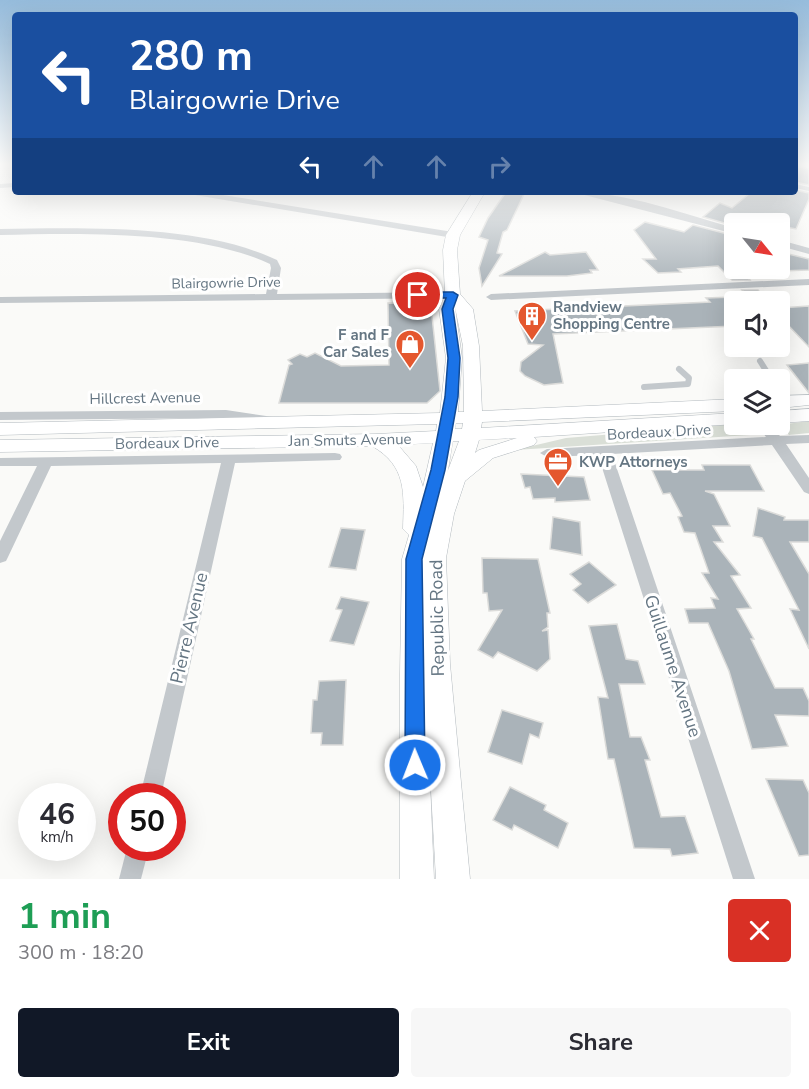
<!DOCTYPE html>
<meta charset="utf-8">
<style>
:root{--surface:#fff;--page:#f7f7f7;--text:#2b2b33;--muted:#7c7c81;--accent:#111827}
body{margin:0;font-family:"Nunito Sans",sans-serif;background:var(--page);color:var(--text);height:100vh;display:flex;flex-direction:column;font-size:22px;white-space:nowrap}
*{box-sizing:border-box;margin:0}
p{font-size:20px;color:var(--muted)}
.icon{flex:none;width:33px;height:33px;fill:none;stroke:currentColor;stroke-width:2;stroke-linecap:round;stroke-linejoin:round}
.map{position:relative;height:879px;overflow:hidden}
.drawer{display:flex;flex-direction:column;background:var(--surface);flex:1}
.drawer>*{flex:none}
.hud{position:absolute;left:12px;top:12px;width:786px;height:183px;border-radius:6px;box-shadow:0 6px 24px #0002;background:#1a4fa0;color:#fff;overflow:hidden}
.needle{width:39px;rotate:120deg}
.buttons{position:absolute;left:724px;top:213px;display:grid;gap:12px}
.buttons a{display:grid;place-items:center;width:66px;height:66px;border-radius:6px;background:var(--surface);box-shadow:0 6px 24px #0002;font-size:30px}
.speed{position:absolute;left:18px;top:783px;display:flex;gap:12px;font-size:30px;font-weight:700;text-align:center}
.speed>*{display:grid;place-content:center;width:78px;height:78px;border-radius:50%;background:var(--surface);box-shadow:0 6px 24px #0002;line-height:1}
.speed small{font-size:15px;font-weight:400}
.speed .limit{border:9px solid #d22;background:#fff;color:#111}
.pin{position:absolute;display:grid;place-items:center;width:51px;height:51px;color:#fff;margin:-26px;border:3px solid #fff;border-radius:50%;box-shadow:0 2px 6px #0007}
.me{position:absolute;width:66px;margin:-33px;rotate:359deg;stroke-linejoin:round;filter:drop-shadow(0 0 4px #0008)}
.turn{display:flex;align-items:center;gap:21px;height:126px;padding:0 18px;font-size:27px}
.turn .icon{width:78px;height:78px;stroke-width:2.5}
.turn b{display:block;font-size:42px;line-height:51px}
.lanes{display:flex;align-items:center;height:57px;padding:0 18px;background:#0003;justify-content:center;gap:30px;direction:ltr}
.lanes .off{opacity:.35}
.round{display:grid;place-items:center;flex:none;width:63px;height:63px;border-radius:6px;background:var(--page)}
.summary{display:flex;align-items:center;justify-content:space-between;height:102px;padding:0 18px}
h1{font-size:36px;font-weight:700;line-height:45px;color:#1e9e55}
.action{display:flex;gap:12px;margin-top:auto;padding:12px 18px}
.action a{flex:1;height:69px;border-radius:6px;background:var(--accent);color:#fff;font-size:24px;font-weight:700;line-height:69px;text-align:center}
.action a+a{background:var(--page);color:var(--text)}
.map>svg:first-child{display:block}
.green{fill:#dadfd7}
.building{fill:#aab3b9;stroke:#dcdcda;stroke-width:1.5}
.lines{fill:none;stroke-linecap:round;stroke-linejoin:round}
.secondary-casing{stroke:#b3babf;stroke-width:1}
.lane{stroke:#c3c8cc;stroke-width:6}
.street{fill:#c3c8cc;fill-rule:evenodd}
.secondary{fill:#fff;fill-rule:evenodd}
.route{fill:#1a73e8;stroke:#114b97;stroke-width:1.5}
.labels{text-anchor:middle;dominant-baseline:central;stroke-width:6;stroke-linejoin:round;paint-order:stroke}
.far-street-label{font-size:14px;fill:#657683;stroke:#fff}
.poi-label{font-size:15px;font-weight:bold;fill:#657683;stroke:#fff;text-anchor:start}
.street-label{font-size:15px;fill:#657683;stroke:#fff}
.near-street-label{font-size:18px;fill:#657683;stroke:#fff}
</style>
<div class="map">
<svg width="809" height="879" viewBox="0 0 809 879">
<rect width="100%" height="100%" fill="#fafaf8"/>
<g class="green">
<path d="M809,421V433L789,435L779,425Z"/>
<path d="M735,424L743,425L750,435L515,450L566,438Z"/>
</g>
<g class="building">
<path d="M795,166L809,169V185L795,182Z"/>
<path d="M795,190L809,193V199L796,229L780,226V224H735V226L703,217L720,203L732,208L749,194Z"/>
<path d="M506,192H525L507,230L503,232L497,253L502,254L482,286L479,268L488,240L479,237L488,218Z"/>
<path d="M645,222L684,232L693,225L735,236V268H740L750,280H732L718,266L678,269L681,272L658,273L643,259H656L634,230Z"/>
<path d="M545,252L550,255L586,252L598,270H590L592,273L567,276H499Z"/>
<path d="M780,252L809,259V270L780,271Z"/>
<path d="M742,290H758L768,302H753Z"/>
<path d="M735,297V326L553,334L563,383L544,385L525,376L520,371L521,362L543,345L528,344L515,311L710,302L706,298Z"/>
<path d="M388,303L423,304L431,307L440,391L427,403H279L289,365L292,364L288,360L300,354L307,357L315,353L341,366L389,365Z"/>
<path d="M809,306V347L786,323H780V308Z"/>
<path d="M809,363V393L787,365Z"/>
<path d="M702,465H750L764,491H705L714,494L730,526H713L723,542H714L740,575L731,576L751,608L737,609L754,639H751L775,688H803L809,701V716L775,715L788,746L752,749L729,671L708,623H689L685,609L715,608L711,598L718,599L702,573H709L695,533L684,532L678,517L682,516L670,493L663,494L652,470H704Z"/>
<path d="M521,474L584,477L590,500L555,502V498L533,499L530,487L525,488Z"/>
<path d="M758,508L785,517L784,520H809V542H790L809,574V649L790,609L799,610L762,538L753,536Z"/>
<path d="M553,517L580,522L582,555L550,549Z"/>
<path d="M341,528L365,530L356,570L329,567Z"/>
<path d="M482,558L538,559L550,613H547L548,627L542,631L548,630L550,659L537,671L498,652L493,658L478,650L502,610L489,611L487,593H483Z"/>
<path d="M589,562L616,585L588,603L573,590L581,584L570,574Z"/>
<path d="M341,597L369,602L354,645L330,641L342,610L336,609Z"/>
<path d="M617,624L626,659L638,661L645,684H619L630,737H641L650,760H645L661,817L685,816L698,853L672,856L670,849L634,848L614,759H608L598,697L608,698L589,626Z"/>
<path d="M346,680L343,745H321L322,733H311L313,700H317L319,681Z"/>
<path d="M502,710L543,723L539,738L530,734L522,764L488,752Z"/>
<path d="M766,779L803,780L809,793V855L799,856Z"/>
<path d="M510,787L546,805L544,810L568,823L558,848L514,825L512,830L493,820Z"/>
</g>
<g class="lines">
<g class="secondary-casing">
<g id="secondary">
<path d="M473,192H485L460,235L457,250L460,294L473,309L479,346L482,411L735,399V411L482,422L481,428L735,413L736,424L534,437L537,441L534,445L493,458L465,481L454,514L446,558L450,664L470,879H436L429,756L434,879H400V674L402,559L409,535L403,529C404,493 407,466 372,446L0,452V440L376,434L436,431L437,424L0,435V423L440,413L446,358L439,309L445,295L443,250L446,235ZM455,307L463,346L464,412H458L462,358ZM456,423H463L462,429H455ZM517,438L479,450L475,453L479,440ZM453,441H459L447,473L448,470ZM433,443L423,487L416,466L398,445Z"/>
<path d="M809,395V405L780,408V396Z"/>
<path d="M809,409V421L780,423V411Z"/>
</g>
</g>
<g class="lane">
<path d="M760,361L772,380"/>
<path d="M644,387L688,384L689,378L679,369"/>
</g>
<g class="street">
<path d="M15,183V187L0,188V184Z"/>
<path d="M795,184L809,187V191L795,188Z"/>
<path d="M185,192H204L453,232L458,235L453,238L189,194Z"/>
<path d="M573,192C627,192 683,214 735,228V234Z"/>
<path d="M0,229C84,228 201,224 277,260L281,268L277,294L453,292L458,295L453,298L0,303V297L266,294L271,268L270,264C198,230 80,233 0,235Z"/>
<path d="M780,240L809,248V254L780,246Z"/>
<path d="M809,279V285L491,300L486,297L491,294Z"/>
<path d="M226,410L273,417L280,421L273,425L226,418L0,420V412Z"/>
<path d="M756,424H769L780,436L809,435V443L786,444L809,478V494L804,492L772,445L612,454L755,879H733L598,455L547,457L540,453L547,449L766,437Z"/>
<path d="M335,453L340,454L342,457L340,460L235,463L161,796H140L221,463L51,466L8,557L6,561L0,563V541L37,466H0V458Z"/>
<path d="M127,848H149L141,879H119Z"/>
</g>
<use href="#secondary" class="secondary"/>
</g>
<linearGradient id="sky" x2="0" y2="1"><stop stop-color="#96bcdc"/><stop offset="0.57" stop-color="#fdfdfc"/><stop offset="1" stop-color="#fdfdfc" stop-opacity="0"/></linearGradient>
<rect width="809" height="288" fill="url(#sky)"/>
<path class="route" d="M453,292L458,295L453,309L460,358L458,397L445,470L422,559L425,765L422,772L415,775L408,772L405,765L406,559L431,470L445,397L448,358L442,309L446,298H418L413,295L418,292Z"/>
<defs>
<g id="building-pin" transform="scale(1.5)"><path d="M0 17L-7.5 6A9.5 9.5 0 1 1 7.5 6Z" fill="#e4572e" stroke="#fff"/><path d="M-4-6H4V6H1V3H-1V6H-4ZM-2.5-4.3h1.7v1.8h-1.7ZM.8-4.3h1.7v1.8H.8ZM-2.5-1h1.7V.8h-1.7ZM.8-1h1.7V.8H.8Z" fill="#fff"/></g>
<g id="shop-pin" transform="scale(1.5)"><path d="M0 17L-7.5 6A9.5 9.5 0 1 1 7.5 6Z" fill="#e4572e" stroke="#fff"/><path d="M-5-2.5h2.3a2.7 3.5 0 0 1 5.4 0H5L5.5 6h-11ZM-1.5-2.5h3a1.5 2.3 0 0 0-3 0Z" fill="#fff"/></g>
<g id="office-pin" transform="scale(1.5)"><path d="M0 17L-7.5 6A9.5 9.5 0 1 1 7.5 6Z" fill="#e4572e" stroke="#fff"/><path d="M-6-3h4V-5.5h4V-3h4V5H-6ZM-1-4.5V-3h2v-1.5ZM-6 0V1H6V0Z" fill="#fff"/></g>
</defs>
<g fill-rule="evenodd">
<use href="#building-pin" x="532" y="316"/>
<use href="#shop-pin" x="410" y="344"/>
<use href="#office-pin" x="558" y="462"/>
</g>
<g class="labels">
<g class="far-street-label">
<text transform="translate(226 283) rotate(-1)">Blairgowrie Drive</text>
</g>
<g class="poi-label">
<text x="553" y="307">Randview<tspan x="553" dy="17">Shopping Centre</tspan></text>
<text x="389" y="335" text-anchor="end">F and F<tspan x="389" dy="17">Car Sales</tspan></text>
<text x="579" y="462">KWP Attorneys</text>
</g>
<g class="street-label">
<text transform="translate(145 398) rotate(-1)">Hillcrest Avenue</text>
<text transform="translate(659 432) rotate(-3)">Bordeaux Drive</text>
<text transform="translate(350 440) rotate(-1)">Jan Smuts Avenue</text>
<text transform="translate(167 443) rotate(-1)">Bordeaux Drive</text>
</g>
<g class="near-street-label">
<text transform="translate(437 618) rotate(-91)">Republic Road</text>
<text transform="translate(189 628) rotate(-77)">Pierre Avenue</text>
<text transform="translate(673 666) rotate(72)">Guillaume Avenue</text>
</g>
</g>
</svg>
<div class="buttons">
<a><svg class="needle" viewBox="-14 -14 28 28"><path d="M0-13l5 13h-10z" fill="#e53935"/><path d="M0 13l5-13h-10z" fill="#7c7c81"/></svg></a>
<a><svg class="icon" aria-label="sound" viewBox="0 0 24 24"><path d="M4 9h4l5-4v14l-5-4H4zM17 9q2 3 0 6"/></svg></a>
<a><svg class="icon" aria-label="layers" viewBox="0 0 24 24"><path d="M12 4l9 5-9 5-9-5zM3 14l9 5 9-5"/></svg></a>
</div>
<div class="speed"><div>46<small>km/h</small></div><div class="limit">50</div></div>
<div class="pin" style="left:418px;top:295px;background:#d93025"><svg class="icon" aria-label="arrive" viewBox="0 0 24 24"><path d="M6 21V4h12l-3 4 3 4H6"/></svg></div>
<svg class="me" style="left:415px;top:765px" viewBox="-20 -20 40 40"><circle r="17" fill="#1a73e8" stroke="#fff" stroke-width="3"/><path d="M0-11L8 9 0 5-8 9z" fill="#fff"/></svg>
<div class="hud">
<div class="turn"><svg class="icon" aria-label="left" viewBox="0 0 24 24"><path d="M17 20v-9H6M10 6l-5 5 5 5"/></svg><div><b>280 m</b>Blairgowrie Drive</div></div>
<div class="lanes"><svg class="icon" aria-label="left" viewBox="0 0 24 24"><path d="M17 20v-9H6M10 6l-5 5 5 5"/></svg><svg class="icon off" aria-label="ahead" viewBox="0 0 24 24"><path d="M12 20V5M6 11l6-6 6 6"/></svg><svg class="icon off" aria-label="ahead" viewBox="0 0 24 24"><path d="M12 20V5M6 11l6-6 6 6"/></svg><svg class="icon off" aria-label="right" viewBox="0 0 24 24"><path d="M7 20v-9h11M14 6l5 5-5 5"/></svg></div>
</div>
</div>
<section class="drawer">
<div class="summary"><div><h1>1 min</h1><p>300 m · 18:20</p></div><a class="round" style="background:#d93025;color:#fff"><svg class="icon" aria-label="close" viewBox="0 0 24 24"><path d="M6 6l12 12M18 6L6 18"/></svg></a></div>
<div class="action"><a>Exit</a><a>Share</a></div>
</section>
